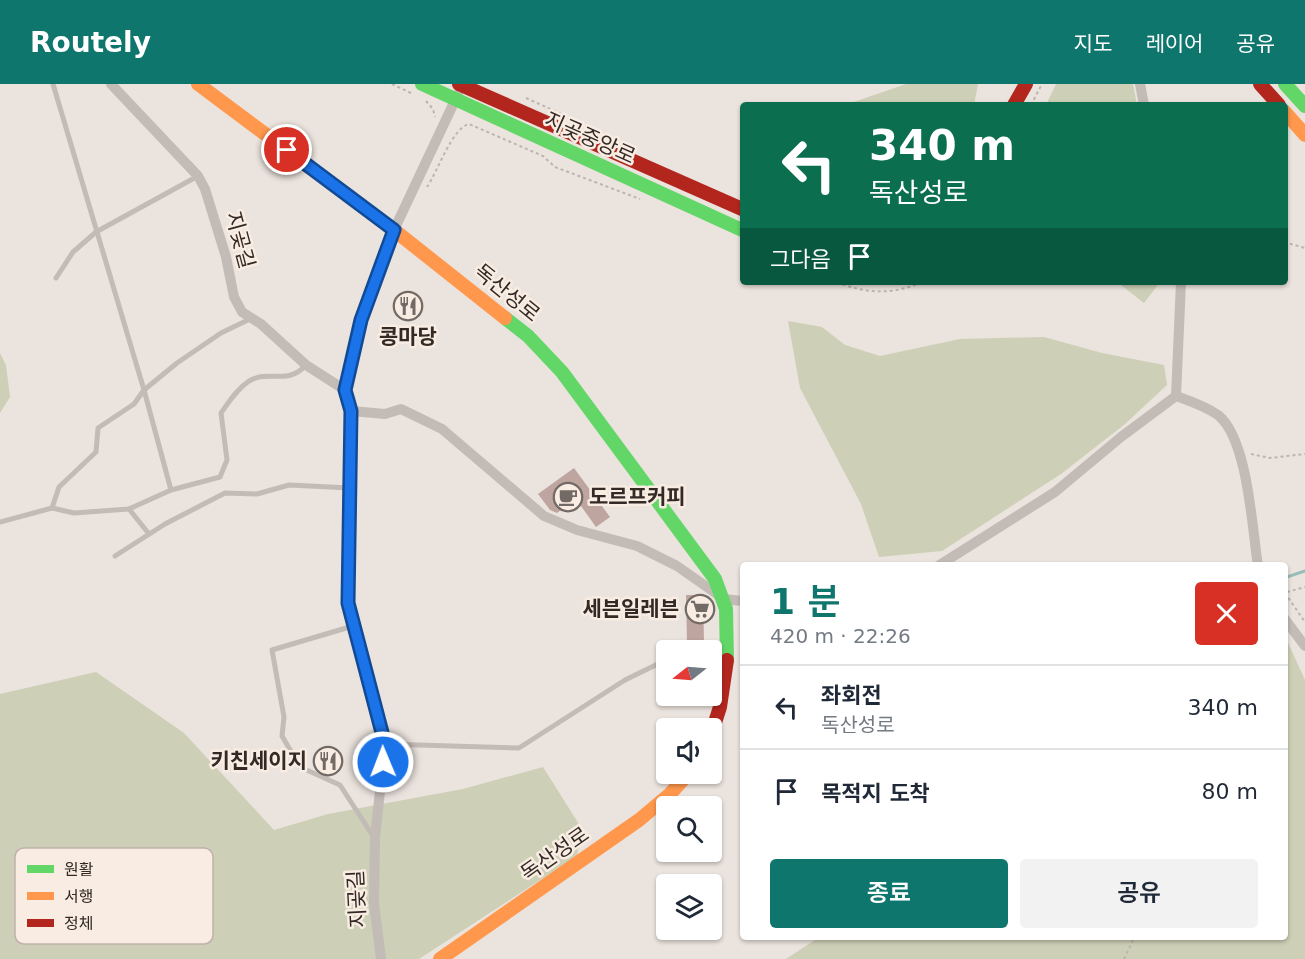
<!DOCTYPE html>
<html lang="ko">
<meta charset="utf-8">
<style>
:root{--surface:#fff;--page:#f2f2f3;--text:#1f2937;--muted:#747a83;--line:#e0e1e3;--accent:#0f766e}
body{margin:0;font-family:"DejaVu Sans","Noto Sans KR",sans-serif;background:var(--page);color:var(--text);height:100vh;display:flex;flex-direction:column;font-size:22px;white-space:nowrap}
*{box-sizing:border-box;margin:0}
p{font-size:20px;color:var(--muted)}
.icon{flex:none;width:33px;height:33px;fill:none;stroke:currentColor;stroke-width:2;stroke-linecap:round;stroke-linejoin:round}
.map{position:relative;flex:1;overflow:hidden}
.details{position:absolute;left:740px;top:478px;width:548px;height:378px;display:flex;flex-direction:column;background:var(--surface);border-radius:6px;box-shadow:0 2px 4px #0004}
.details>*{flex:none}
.guide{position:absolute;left:740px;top:18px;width:548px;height:183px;border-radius:6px;box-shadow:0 2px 4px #0004;background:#0b6e4f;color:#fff;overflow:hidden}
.needle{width:39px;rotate:253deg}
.buttons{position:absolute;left:656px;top:556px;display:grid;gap:12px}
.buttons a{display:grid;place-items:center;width:66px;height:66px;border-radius:6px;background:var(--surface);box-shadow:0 2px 4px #0004;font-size:30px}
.pin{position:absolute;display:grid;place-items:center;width:51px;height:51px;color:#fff;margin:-26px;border:3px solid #fff;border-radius:50%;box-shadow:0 2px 6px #0007}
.me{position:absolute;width:66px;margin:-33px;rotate:359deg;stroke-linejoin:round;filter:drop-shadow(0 0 4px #0008)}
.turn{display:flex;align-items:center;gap:21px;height:126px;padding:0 30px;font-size:27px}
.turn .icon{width:78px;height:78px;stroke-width:2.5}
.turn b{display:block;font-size:42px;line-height:51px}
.then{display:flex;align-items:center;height:57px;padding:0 30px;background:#0003;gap:12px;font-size:22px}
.round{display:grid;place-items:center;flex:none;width:63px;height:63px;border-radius:6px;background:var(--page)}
.head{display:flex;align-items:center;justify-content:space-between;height:102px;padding:0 30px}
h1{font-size:36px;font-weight:600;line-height:45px;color:var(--accent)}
.cta{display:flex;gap:12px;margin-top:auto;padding:12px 30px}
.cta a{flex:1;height:69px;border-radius:6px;background:var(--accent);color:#fff;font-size:24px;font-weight:600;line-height:69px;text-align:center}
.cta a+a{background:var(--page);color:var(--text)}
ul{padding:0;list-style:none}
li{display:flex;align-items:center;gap:18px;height:84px;padding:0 30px;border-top:2px solid var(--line)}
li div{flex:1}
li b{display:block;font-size:22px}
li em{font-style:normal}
header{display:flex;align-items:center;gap:36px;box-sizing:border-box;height:84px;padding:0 30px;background:var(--accent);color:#fff}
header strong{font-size:28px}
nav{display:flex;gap:33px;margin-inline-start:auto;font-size:21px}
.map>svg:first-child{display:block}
.green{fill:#cdcfb6}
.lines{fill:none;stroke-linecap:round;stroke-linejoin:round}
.stream{stroke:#99bdba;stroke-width:3}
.building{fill:#bea59f}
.path{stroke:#bcb4af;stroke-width:2;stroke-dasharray:3 3;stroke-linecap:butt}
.lane{stroke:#c3bbb6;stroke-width:5}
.street{stroke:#c3bbb6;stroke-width:10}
.fast{stroke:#63d668;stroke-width:14}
.slow{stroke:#ff974d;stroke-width:14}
.jam{stroke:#b3261e;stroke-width:14}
.route-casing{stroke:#114b97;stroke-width:15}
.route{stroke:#1a73e8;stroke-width:10}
.labels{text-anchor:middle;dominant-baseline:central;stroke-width:5;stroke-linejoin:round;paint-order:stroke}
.street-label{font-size:21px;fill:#332925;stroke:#f9ede3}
.poi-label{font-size:21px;font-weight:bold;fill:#332925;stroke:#f9ede3;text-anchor:end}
.key{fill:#f9ede3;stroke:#beb2aa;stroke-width:1.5}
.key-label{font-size:16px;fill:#332925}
</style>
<header>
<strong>Routely</strong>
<nav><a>지도</a><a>레이어</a><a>공유</a></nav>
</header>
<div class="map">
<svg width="1305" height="875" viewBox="0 0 1305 875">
<rect width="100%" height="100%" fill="#ebe3dd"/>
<g class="green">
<path d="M906,0H978L974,21H845Z"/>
<path d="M1056,0H1133L1137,21H1046Z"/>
<path d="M1117,198H1160L1144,219Z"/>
<path d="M788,237L822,243L845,261L880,272L960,255L1044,253L1102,269L1164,281L1167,301L1125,340L1061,390L942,467L879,473L861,420L800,304Z"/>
<path d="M0,269L6,281L10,313L0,329Z"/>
<path d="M1284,550L1305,596V875H786L818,854H1284Z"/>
<path d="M96,588L184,649L274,746L328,730L463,705L543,683L582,745L577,772L419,875H0V610Z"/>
</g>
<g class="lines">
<path class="stream" d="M1284,494L1305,487"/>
</g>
<g class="building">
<path d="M574,384L610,433L596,443L576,415L557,429L550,426L538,410Z"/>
<path d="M686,511H703L704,557L687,558Z"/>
</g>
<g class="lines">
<g class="path">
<path d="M392,0L413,10"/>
<path d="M526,14L570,34"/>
<path d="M426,17L433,25L435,33"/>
<path d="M1031,21L1042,0"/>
<path d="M427,103C438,87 452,44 469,40L543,72L555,83L640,115"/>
<path d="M1284,158L1305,164"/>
<path d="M837,198C865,210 894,211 922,198"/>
<path d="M1251,370L1270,374L1305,370"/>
<path d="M1287,508L1305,503"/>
<path d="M1285,509L1305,538"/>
<path d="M1124,875L1134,854"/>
</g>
<g class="lane">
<path d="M53,0L144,306L171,406"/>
<path d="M56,194L73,168L96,148L198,92"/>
<path d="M52,424L59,403L96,368L98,344L134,320L144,306L177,279L221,249L250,235"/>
<path d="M129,425L149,450"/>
<path d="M0,438L52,424L74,429L129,425L171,406L220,393L227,376L221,329C229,318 237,305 249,297C270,285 287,302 306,281"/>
<path d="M115,472L165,440L225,409L257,410L289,401L350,404"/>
<path d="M353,542L272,566L284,633L282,652L300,683L340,701L373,752"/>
<path d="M704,567L725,565"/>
<path d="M385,660L519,664L625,596L666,576"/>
</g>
<g class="street">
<path d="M111,0L198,92L205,105L226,173L234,213L242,228L261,240L306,281L345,306"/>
<path d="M1140,0L1144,21"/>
<path d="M1176,312L1181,198"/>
<path d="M351,327L385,330L401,325L442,345L544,432L577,446L637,462L677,482L724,515L742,517"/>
<path d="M938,482L1055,408L1121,353L1176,312C1190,317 1205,322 1218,331C1248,355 1252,444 1258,482"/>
<path d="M1284,534L1305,562"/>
<path d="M381,875L374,819L375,754L385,660L348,519L351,327L345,306L361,236L394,146L458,10"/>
</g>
<g class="fast">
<path d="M422,0L742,146"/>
<path d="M1285,0L1305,22"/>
<path d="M505,234L528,252L562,288L715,495L726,525L727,576"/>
</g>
<g class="slow">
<path d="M198,0L394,146L505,234"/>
<path d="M1284,27L1305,51"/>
<path d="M440,875L639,736L670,710L688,690"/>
</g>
<g class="jam">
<path d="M459,0L742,125"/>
<path d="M1260,0L1279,21"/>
<path d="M1014,21L1026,0"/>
<path d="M711,651L720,623L727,576"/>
</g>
</g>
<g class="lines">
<g class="route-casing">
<path id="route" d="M287,66L394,146L361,236L345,306L351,327L348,519L385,660L383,678"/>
</g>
<use href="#route" class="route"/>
</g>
<defs>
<g id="restaurant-ring" transform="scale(1.5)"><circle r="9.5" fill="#f9ede3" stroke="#736a65" stroke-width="1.5"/><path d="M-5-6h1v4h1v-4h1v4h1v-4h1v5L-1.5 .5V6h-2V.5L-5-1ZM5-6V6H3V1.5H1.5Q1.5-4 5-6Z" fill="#736a65"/></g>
<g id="cafe-ring" transform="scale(1.5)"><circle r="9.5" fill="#f9ede3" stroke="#736a65" stroke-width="1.5"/><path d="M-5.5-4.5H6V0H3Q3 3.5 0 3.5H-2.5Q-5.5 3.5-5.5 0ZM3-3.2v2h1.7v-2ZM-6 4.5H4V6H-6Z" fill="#736a65"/></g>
<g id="supermarket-ring" transform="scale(1.5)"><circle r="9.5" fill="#f9ede3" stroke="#736a65" stroke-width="1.5"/><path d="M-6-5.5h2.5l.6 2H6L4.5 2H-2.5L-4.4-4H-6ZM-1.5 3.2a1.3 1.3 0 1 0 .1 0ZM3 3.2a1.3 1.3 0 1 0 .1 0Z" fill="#736a65"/></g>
</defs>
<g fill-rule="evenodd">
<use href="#restaurant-ring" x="408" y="222"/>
<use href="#cafe-ring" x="568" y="413"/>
<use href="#supermarket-ring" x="700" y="525"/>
<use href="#restaurant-ring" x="328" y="677"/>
</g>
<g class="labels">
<g class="street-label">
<text transform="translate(590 54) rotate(24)">지곶중앙로</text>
<text transform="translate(240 156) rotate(75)">지곶길</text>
<text transform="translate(507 209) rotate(39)">독산성로</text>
<text transform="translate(555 770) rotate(-35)">독산성로</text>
<text transform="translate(357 815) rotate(-93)">지곶길</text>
</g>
<g class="poi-label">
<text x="408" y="253" text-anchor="middle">콩마당</text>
<text x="589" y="413" text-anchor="start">도르프커피</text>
<text x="679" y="525">세븐일레븐</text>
<text x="307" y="677">키친세이지</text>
</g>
</g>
<rect x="15" y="764" width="198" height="96" rx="9" class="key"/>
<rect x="27" y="781" width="27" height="8" fill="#63d668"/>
<rect x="27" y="808" width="27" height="8" fill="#ff974d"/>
<rect x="27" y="835" width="27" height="8" fill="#b3261e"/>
<g class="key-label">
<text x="64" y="791">원활</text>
<text x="64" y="818">서행</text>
<text x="64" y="845">정체</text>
</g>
</svg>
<div class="buttons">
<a><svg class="needle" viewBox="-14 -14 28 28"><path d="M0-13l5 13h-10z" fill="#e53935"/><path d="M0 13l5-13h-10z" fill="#747a83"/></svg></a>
<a><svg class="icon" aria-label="sound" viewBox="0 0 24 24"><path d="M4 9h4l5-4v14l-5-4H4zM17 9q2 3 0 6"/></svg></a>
<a><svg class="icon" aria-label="search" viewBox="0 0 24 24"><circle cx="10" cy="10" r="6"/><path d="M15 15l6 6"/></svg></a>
<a><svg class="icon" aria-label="layers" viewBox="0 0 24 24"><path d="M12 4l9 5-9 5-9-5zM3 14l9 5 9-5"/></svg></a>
</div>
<div class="pin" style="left:287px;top:66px;background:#d93025"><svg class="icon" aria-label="arrive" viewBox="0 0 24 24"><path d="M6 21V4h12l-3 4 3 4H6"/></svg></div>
<svg class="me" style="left:383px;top:678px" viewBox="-20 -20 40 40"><circle r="17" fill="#1a73e8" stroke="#fff" stroke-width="3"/><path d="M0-11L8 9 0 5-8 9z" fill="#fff"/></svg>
<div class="guide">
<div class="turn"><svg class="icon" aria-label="left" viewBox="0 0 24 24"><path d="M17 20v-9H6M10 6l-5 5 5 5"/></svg><div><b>340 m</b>독산성로</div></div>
<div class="then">그다음<svg class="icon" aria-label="arrive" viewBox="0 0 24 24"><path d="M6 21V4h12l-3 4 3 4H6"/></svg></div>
</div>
<section class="details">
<div class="head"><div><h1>1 분</h1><p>420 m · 22:26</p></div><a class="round" style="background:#d93025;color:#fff"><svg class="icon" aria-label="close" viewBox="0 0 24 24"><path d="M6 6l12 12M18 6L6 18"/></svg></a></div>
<ul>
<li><svg class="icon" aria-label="left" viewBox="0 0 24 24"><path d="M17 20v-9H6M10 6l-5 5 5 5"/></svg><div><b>좌회전</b><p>독산성로</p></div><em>340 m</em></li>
<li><svg class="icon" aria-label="arrive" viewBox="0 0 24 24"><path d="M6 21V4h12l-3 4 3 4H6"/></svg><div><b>목적지 도착</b></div><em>80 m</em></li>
</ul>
<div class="cta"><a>종료</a><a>공유</a></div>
</section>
</div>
